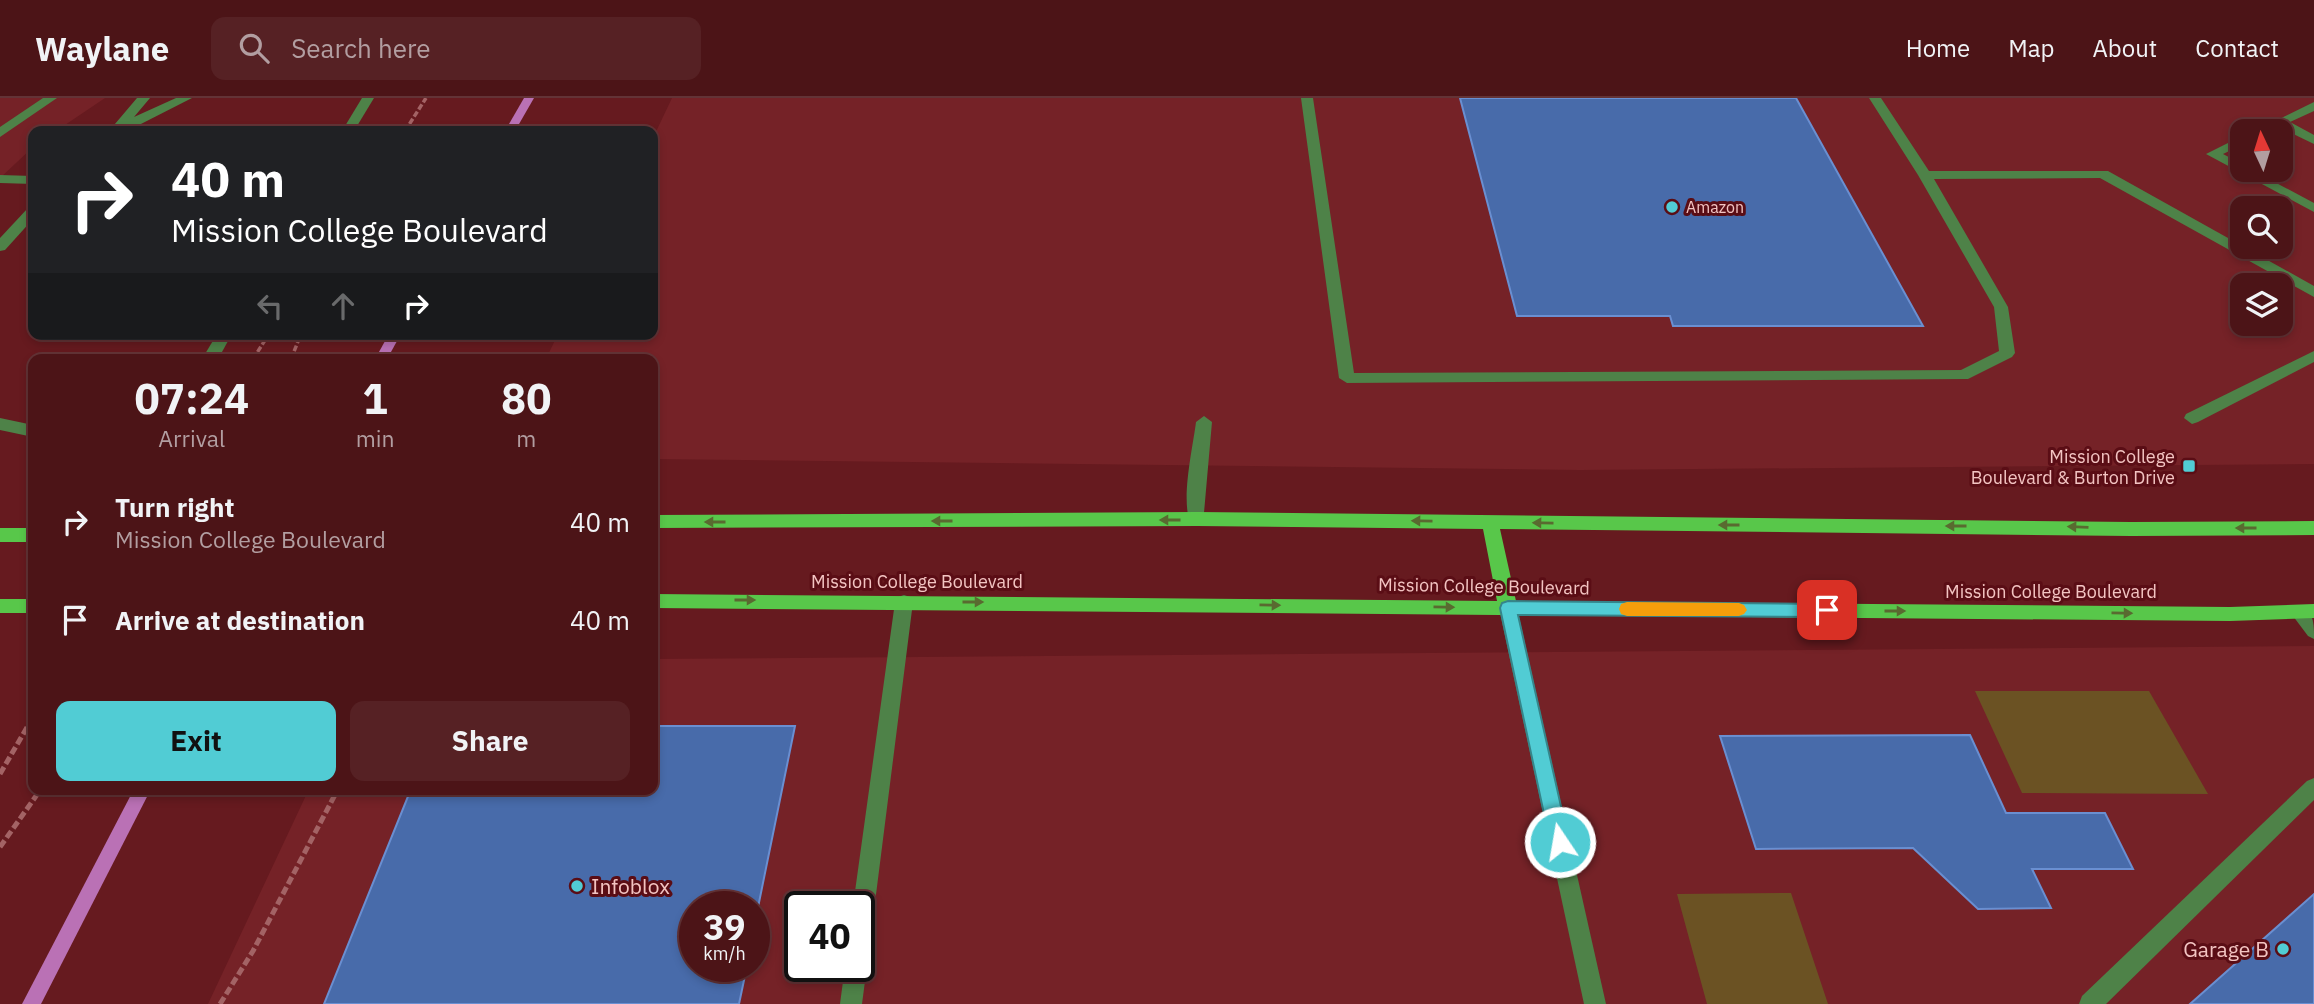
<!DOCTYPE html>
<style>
:root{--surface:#4c1417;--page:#562124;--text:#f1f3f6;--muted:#b29ea1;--line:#633336;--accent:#51ccd4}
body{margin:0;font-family:"IBM Plex Sans",sans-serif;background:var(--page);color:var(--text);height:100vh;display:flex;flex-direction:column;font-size:26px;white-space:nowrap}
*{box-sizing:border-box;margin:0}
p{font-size:23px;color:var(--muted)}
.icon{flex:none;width:38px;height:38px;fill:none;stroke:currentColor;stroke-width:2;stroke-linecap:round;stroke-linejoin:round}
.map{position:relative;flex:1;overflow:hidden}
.side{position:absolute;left:28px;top:256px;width:630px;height:441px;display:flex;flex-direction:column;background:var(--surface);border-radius:14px;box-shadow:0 4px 10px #0003,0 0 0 2px var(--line)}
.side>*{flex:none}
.top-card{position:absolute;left:28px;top:28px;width:630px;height:214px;border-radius:14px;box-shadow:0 4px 10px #0003,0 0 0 2px var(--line);background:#202124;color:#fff;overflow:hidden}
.needle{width:46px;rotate:356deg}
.tools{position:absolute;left:2230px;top:21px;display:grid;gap:14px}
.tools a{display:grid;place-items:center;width:63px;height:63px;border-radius:14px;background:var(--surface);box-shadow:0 4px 10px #0003,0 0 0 2px var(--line);font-size:35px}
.speed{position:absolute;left:679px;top:793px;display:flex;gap:14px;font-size:35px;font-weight:700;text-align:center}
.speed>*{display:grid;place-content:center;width:91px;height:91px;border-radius:50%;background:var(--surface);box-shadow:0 4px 10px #0003,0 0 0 2px var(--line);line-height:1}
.speed small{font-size:18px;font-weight:400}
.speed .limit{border:4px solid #111;border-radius:10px;background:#fff;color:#111}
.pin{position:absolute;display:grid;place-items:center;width:60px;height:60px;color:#fff;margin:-30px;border-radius:14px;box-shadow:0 4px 10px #0006}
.me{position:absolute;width:77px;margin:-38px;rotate:348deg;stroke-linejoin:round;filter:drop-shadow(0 0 5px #0008)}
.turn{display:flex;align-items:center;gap:24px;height:147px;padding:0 28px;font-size:32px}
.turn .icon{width:91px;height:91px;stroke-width:2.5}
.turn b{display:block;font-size:49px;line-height:60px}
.lanes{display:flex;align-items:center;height:66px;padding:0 28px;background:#0003;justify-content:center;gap:35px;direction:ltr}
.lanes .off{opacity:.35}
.eta{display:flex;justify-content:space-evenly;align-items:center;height:119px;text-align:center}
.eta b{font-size:42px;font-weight:800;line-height:49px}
.primary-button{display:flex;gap:14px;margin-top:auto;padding:14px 28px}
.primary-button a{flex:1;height:80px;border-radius:14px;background:var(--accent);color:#111;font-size:28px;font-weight:800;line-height:80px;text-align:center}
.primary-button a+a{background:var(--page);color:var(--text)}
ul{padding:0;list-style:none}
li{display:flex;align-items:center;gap:21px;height:98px;padding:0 28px}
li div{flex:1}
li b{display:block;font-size:26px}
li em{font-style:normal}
header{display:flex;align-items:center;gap:42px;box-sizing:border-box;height:98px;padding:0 35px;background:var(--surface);border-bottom:2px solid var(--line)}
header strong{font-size:33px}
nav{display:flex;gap:38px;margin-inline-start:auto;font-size:24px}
.search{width:490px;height:63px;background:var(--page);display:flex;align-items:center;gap:18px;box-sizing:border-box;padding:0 24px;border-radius:14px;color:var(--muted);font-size:26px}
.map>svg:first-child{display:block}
.built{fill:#752227;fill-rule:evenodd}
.green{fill:#6b5223}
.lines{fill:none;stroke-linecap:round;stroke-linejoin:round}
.stream{fill:#ba71b5;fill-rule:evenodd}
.building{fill:#486baa;stroke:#6a8fd1;stroke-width:2}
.path-far1{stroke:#a36365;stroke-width:3.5;stroke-dasharray:6 2.5;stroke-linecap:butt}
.path{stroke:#a36365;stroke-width:5;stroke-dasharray:8 3.5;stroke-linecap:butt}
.minor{fill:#4e8248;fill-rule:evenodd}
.major{fill:#58c74a;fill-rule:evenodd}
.oneway{fill:#596a30}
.route{fill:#51ccd4;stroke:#35858a;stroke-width:2}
.slow{fill:#f59e0b}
.poi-dot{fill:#51ccd4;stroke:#5a0d15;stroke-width:2.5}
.labels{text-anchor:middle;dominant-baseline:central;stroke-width:6;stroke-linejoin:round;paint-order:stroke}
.far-poi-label{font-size:16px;fill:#f3c4c2;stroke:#5a0d15;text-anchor:start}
.poi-label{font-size:18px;fill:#f3c4c2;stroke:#5a0d15;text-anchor:end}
.street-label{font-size:18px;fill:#f3c4c2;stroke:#5a0d15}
.near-poi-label{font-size:21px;fill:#f3c4c2;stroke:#5a0d15;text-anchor:start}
</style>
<header>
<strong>Waylane</strong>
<div class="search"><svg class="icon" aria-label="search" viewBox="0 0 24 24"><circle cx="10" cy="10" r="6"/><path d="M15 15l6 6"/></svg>Search here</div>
<nav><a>Home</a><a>Map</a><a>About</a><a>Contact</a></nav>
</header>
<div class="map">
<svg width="2314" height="906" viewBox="0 0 2314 906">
<rect width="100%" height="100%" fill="#661a1f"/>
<g class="built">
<path d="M0,0H105L56,33H33V49L0,80Z"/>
<path d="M672,0H2314V366L1580,372L653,361V261H546L558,236H653V40ZM2242,33H2280V72H2242ZM2242,110H2280V149H2242ZM2242,187H2280V226H2242Z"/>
<path d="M2314,548V906H208L309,691H653V561ZM695,808H754V868H695ZM800,808H859V868H800Z"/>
</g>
<g class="green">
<path d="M1975,593H2149L2208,696L2022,695Z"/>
<path d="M1791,795L1828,906H1707L1677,796Z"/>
</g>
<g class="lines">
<g class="stream">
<path d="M524,0H534L515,33H505Z"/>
<path d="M389,236H401L387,261H375Z"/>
<path d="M134,691H151L41,906H22Z"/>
</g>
</g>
<g class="building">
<path d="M1460,0H1796L1923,228H1673L1670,218H1517Z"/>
<path d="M653,628H795L754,829V808H695V868H747L739,906H324L411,691H653Z"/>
<path d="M1970,637L2006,715H2105L2133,771H2032L2051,810L1978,811L1913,750L1756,751L1720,638Z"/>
<path d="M2314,796V906H2190Z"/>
</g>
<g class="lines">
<g class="path-far1">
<path d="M405,33L426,0"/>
<path d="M253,261L269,236"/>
<path d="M291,261L301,236"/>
</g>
<g class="path">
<path d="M0,676L33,619"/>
<path d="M0,749L41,691"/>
<path d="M220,906L253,853L338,691"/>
</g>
<g class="minor">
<path d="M43,0H57L0,39V29Z"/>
<path d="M137,0H150L134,19L176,0H192L137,28L127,27L122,33H109Z"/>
<path d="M362,0H374L354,33H342Z"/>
<path d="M1301,0H1313L1354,275L1961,272L1999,253L1994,209L1918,77L1869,0H1881L1929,73H2108L2314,188V199L2100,80L1934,81L2008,209L2015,255L2012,259L1968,281L1347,285L1339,280Z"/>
<path d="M2314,4V13L2290,24L2314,37V46L2279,29L2271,33H2255Z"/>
<path d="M2242,38V47L2223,56L2242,66V72H2252L2314,105V114L2206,56Z"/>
<path d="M0,77L33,78V86L0,85Z"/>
<path d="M33,109V121L5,152L0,153V140L28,110Z"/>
<path d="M217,236H232L218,261H202Z"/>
<path d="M2314,253V264L2198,324L2192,326L2184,320L2186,316Z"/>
<path d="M1204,318L1212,324L1203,426H1191C1180,404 1193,349 1196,324Z"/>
<path d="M0,320L33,327V339L0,332Z"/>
<path d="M904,497L910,499L913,504L870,844L867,851L859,854V808H853L895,504L898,499Z"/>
<path d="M1508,503L1514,505L1517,510L1606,906H1584L1499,510L1502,505Z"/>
<path d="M2299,507C2314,512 2314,526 2314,541L2308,538L2290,514L2293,509Z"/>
<path d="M2314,680V702L2106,906H2079L2082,898L2307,683Z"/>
<path d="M859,858L864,860L867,868L862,906H840L845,868H859Z"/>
</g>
<g class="major">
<path d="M1197,414L2131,424L2314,423V437L2131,438L1500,431L1516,503L2230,509L2314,506V520L2230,523L653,510V496L1497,503L1483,431L1197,428L653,430V417Z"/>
<rect x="0" y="430" width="33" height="14"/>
<rect x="0" y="501" width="33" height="14"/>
</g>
</g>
<defs><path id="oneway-solid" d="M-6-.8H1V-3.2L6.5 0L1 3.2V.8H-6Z" transform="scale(1.75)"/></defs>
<g class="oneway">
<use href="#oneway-solid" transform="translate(1170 422) rotate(180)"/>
<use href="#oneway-solid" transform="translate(942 423) rotate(180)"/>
<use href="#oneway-solid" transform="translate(1422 423) rotate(-179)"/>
<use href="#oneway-solid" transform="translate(715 424) rotate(-180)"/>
<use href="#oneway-solid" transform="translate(1543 425) rotate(-179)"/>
<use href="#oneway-solid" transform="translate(1729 427) rotate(-180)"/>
<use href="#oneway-solid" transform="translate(1956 428) rotate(-180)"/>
<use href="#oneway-solid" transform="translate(2078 429) rotate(-178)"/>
<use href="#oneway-solid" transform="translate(2246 430) rotate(-180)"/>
<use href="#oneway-solid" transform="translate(745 502)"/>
<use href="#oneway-solid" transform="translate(973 504)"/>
<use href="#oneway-solid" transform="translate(1270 507) rotate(1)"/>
<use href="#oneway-solid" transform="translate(1444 509) rotate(1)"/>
<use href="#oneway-solid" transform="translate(1895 513)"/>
<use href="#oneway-solid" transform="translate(2122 515) rotate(1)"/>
</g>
<path class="route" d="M1508,503L1827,506L1833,508L1836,512L1833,517L1827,519L1518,517L1569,744L1566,750L1560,753L1553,750L1550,744L1500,510L1502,505Z"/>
<path class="slow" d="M1627,504L1739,505L1744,507L1747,512L1744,516L1739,518H1627L1621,516L1619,511L1621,506Z"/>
<g class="poi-dot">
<circle cx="1672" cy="109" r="7"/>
<rect x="2182" y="361" width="14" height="14" rx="3.5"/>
<circle cx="577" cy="788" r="7"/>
<circle cx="2283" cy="851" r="7"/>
</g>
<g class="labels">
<g class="far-poi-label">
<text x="1686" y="109">Amazon</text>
</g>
<g class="poi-label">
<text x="2175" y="358">Mission College<tspan x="2175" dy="21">Boulevard &amp; Burton Drive</tspan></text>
</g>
<g class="street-label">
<text x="917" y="483">Mission College Boulevard</text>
<text transform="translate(1484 488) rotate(1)">Mission College Boulevard</text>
<text x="2051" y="493">Mission College Boulevard</text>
</g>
<g class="near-poi-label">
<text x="591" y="788">Infoblox</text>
<text x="2269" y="851" text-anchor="end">Garage B</text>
</g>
</g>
</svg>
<div class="tools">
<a><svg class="needle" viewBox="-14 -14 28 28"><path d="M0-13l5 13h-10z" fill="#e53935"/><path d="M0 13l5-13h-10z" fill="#b29ea1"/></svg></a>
<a><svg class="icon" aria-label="search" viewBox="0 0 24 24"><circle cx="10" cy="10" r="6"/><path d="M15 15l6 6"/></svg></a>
<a><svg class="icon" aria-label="layers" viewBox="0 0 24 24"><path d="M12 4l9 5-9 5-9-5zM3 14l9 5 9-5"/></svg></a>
</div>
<div class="speed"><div>39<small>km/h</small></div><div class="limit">40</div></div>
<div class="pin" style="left:1827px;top:512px;background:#d93025"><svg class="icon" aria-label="arrive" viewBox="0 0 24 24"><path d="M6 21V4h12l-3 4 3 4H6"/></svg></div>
<svg class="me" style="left:1560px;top:744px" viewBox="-20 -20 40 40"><circle r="17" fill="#51ccd4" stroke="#fff" stroke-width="3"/><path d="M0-11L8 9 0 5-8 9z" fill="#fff"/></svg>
<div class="top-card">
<div class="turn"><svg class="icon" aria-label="right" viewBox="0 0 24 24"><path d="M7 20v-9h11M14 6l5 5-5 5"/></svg><div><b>40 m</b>Mission College Boulevard</div></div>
<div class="lanes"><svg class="icon off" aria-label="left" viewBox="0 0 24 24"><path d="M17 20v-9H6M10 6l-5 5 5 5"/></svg><svg class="icon off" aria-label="ahead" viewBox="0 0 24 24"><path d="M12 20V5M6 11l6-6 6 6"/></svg><svg class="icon" aria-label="right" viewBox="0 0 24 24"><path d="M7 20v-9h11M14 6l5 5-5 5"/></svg></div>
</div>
<section class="side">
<div class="eta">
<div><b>07:24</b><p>Arrival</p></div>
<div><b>1</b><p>min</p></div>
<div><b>80</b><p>m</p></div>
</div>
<ul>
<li><svg class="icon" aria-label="right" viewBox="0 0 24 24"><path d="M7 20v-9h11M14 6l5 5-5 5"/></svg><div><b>Turn right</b><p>Mission College Boulevard</p></div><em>40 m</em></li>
<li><svg class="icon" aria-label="arrive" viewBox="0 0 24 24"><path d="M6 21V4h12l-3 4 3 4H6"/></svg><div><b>Arrive at destination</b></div><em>40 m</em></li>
</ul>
<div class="primary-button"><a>Exit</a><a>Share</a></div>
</section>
</div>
